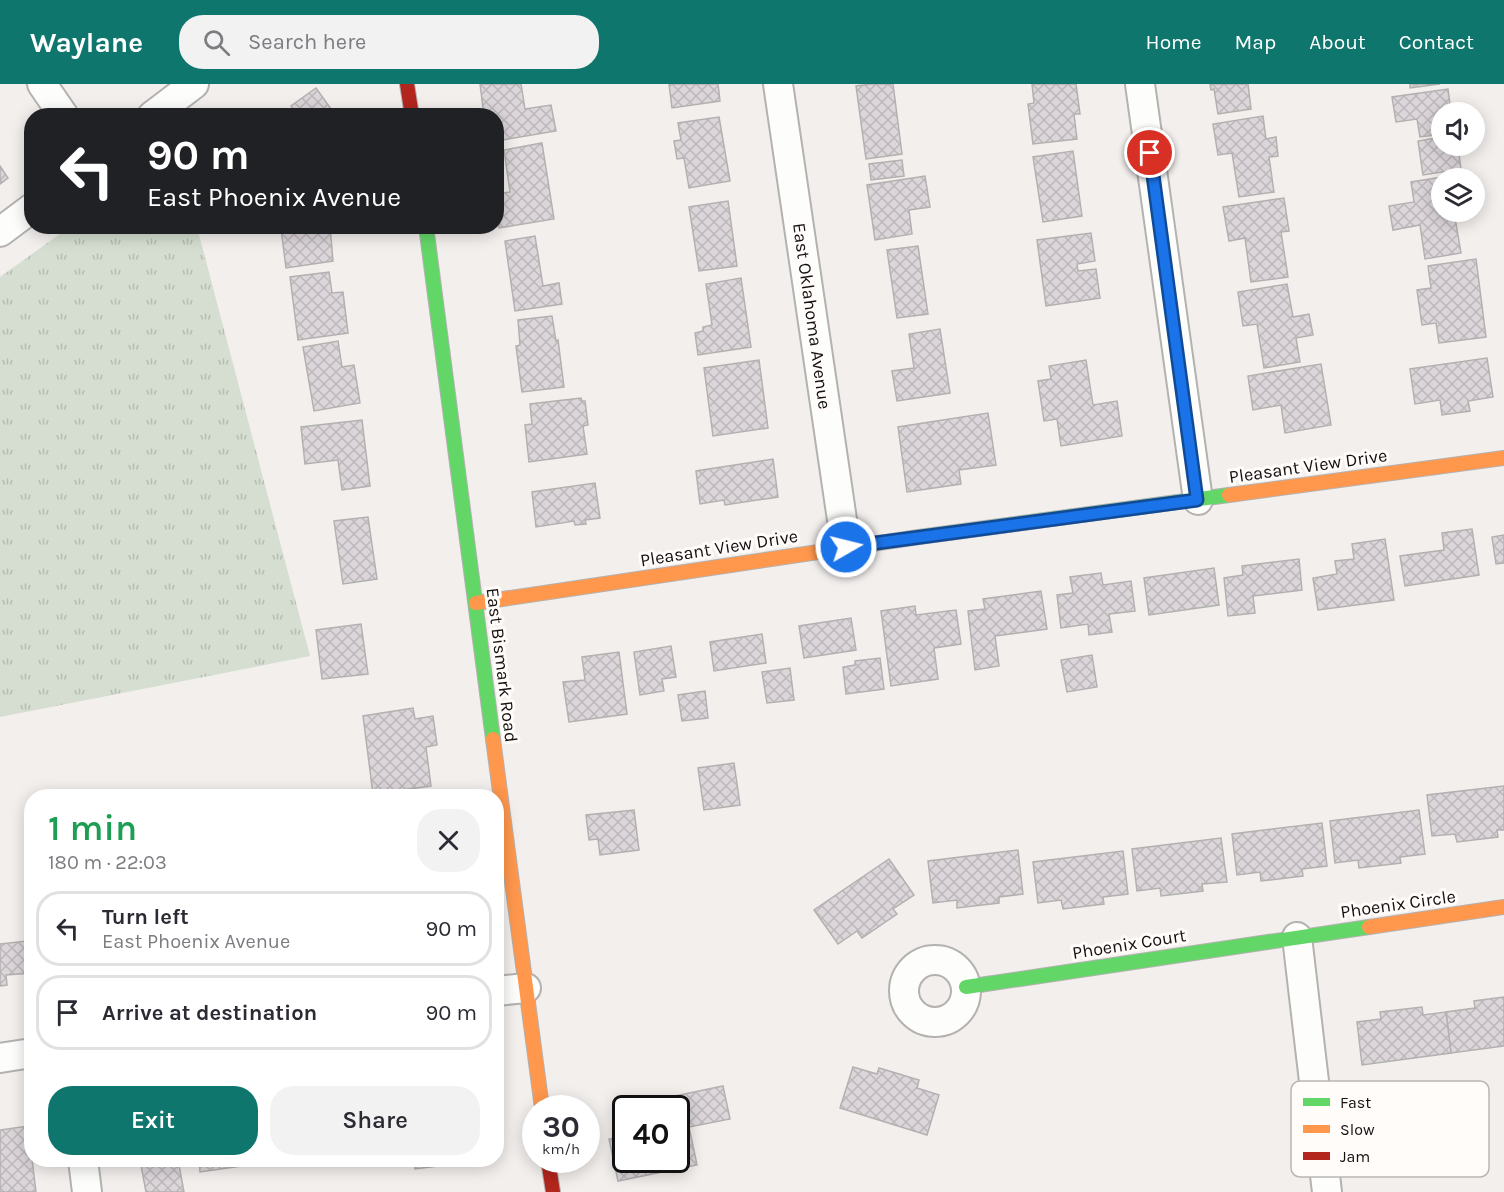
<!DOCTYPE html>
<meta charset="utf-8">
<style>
:root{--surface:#fff;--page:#f2f2f3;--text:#2b2b33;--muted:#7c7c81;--line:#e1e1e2;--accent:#0f766e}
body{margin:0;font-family:Karla,sans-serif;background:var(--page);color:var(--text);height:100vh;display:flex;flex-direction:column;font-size:22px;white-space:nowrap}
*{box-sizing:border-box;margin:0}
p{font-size:20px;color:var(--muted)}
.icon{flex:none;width:33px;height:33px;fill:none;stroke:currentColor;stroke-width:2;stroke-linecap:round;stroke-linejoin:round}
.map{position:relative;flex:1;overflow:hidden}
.drawer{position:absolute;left:24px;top:705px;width:480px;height:378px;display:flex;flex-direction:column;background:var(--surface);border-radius:24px;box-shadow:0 3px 15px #0003}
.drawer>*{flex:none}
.guide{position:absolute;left:24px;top:24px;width:480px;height:126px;border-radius:24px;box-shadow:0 3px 15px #0003;background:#202124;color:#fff;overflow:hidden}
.buttons{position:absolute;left:1431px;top:18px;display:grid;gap:12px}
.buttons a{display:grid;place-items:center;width:54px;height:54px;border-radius:50%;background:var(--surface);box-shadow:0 3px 15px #0003;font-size:30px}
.speed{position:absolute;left:522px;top:1011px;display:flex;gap:12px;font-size:30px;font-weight:700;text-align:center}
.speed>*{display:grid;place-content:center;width:78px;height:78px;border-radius:50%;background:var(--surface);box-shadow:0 3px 15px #0003;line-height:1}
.speed small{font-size:15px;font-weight:400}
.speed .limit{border:3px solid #111;border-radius:9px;background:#fff;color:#111}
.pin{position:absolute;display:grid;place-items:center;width:51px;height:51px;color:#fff;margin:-26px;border:3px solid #fff;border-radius:50%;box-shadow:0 2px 6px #0007}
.me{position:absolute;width:66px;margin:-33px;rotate:82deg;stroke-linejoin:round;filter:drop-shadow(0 0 4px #0008)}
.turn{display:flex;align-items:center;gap:21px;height:126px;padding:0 24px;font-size:27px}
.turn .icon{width:78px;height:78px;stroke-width:2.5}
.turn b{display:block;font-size:42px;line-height:51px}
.round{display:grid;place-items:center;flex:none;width:63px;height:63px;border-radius:24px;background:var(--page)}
.summary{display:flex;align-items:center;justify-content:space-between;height:102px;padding:0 24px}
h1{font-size:36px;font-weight:600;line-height:45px;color:#1e9e55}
.cta{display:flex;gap:12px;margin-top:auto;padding:12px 24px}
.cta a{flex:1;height:69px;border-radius:24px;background:var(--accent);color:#fff;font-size:24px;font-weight:600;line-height:69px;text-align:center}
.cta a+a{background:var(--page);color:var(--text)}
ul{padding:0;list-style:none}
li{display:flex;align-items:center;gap:18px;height:75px;margin:0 12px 9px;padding:0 12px;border:3px solid var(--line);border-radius:24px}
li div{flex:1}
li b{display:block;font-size:22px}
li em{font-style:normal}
header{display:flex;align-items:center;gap:36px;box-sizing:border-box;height:84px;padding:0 30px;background:var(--accent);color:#fff}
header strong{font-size:28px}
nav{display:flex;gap:33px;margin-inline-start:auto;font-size:21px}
.search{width:420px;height:54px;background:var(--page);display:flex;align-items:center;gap:15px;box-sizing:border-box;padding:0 21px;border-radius:24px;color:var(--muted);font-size:22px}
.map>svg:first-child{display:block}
.grass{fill:url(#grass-tufts)}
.building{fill:url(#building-cross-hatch);stroke:#b3b1b0;stroke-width:1.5}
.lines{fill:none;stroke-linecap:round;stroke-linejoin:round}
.street-casing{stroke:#b4b2b1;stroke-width:32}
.fast-casing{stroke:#b4b2b1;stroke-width:16}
.slow-casing{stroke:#b4b2b1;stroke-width:16}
.jam-casing{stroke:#b4b2b1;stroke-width:16}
.street{stroke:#fdfdfc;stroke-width:28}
.fast{stroke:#63d668;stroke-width:14}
.slow{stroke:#ff974d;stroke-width:14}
.jam{stroke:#b3261e;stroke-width:14}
.route-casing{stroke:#114b97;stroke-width:15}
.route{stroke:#1a73e8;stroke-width:10}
.labels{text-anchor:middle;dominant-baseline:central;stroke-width:6;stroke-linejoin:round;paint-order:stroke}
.street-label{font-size:18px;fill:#131111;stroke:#fffcfa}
.key{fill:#fffcfa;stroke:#b8b6b4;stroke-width:1.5}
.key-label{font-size:16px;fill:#131111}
</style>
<header>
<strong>Waylane</strong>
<div class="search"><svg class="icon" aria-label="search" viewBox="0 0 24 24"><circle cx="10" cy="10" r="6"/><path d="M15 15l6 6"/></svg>Search here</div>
<nav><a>Home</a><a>Map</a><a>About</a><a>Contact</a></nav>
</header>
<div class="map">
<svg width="1504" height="1108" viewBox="0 0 1504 1108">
<defs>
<pattern id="grass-tufts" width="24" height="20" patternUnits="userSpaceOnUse" patternTransform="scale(1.5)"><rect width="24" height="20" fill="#d5ded1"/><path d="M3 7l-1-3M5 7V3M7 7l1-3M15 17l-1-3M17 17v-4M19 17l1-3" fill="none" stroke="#b6bdb2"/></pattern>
<pattern id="building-cross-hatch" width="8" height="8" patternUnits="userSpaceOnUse" patternTransform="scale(1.5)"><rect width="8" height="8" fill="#dcd6da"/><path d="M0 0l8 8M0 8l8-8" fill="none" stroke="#bcb7ba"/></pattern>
</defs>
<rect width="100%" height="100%" fill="#f2efed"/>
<path class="grass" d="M71,142L197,143L310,572L0,633V193Z"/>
<g class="building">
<path d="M480,0H521L525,25L551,21L556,47L496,57V32H484Z"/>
<path d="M669,0H718L720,17L672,24Z"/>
<path d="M871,0H893L902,70L866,75L856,2Z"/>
<path d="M1032,0H1076L1080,30H1074L1077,55L1033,60L1028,20L1034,19Z"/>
<path d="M1210,0H1248L1251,25L1218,30L1214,5L1211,6Z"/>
<path d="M1410,0H1440L1410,4Z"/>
<path d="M316,4L336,32H291L295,28L291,22Z"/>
<path d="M1448,5L1451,28H1442V50L1420,53L1417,35L1396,38L1392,13Z"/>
<path d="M1263,32L1266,55L1276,53L1278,72L1269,73L1274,108L1239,113L1232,69L1218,71L1213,40Z"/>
<path d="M719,33L730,97L689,104L684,74L677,75L674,57L681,56L678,39Z"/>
<path d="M1442,53V62H1458L1461,85L1423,91L1418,57Z"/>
<path d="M542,59L554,135L499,144L496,110L510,108L504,66Z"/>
<path d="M1073,67L1082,132L1043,138L1033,73Z"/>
<path d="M902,76L904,92L871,96L869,80Z"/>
<path d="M0,82L8,94L0,100Z"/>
<path d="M1462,90L1463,94H1442V128H1454L1461,169L1425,175L1420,141L1393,146L1389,122L1414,118L1411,98Z"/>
<path d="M925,92L930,123L909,126L912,150L875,156L867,101Z"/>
<path d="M1284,114L1289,147L1281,148L1288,193L1251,198L1245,154L1229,157L1223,123Z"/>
<path d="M728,117L737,182L699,187L689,123Z"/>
<path d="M297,142H330L333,177L286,184L281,145Z"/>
<path d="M1091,149L1095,177L1077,180L1078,187L1096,185L1100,214L1046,222L1037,156Z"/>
<path d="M535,152L543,202L559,199L562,220L515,227L505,157Z"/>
<path d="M918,162L928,230L897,234L887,166Z"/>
<path d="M1476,175L1486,253L1439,259L1436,239L1422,241L1417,206L1431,204L1428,182Z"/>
<path d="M329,188L332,209L343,208L348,249L298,256L290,193Z"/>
<path d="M741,194L751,263L698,271L695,249L703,247V243L712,241L706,200Z"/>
<path d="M1287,200L1293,233L1309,230L1313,251L1296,254L1300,278L1264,284L1257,240L1243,242L1238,208Z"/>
<path d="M552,232L556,257L558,256L564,303L522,308L516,262L520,261L518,236Z"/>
<path d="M940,245L950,309L897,317L892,287L914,284L909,250Z"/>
<path d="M338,257L342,283L354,281L360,319L314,327L303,263Z"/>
<path d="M1487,274L1493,313L1468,317L1470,327L1442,331L1440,316L1415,320L1410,285Z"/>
<path d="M759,276L768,344L713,352L704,284Z"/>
<path d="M1086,276L1093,321L1117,317L1122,352L1061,362L1057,335L1044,337L1038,297L1051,295L1049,282Z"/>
<path d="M1321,280L1331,341L1285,349L1281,321L1253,326L1248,292Z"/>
<path d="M581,314L582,317H585L588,341L583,342L587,370L529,378L525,341L532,340L530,320Z"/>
<path d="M988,329L996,381L959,386L961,400L907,408L898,343Z"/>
<path d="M362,336L370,402L342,406L338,376L305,380L301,343Z"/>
<path d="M773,375L778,413L725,421L724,416L700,420L696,387Z"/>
<path d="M595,399L600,434L585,436L586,440L575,441L574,437L536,443L532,408Z"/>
<path d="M368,433L377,495L343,500L334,437Z"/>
<path d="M1472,445L1479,491L1405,502L1400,472L1444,466L1442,449Z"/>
<path d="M1504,451V479L1496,480L1492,453Z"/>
<path d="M1385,455L1394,516L1318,526L1313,494L1337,490L1335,477L1354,475L1352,460Z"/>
<path d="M1299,475L1302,506L1253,512L1255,529L1228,532L1224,494L1243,491L1242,482Z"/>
<path d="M1214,484L1219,521L1149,531L1144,494Z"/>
<path d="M1101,489L1103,501L1131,497L1135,527L1109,530L1112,548L1089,551L1088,540L1061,544L1057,511L1073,509L1070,493Z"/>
<path d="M1041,507L1047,545L995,552L999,582L975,586L968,527L985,525L983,515Z"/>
<path d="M915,522L916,531L956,526L961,560L934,564L938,595L891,602L881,527Z"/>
<path d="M851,534L856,566L804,574L799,542Z"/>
<path d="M361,540L368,590L322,595L316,546Z"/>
<path d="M762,550L766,579L714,587L710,558Z"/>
<path d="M671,562L676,593L662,595L664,607L640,611L634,568Z"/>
<path d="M619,568L627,630L569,638L563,598L585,596L582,573Z"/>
<path d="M1092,571L1097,603L1067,608L1061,576Z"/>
<path d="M880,574L884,605L846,610L843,583L855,581V577Z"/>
<path d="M790,584L794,616L767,619L762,588Z"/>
<path d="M705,607L708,634L682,637L678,611Z"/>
<path d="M413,624L415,635L433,632L437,661L426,663L431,702L373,710L363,632Z"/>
<path d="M734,679L740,721L704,726L698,684Z"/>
<path d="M1504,702V746H1497L1498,753L1457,758L1455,750L1432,752L1427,711Z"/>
<path d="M634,726L639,766L600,771L598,755L589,756L586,731Z"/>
<path d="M1419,726L1425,770L1400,773L1401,779L1359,784L1358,776L1335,779L1330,737Z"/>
<path d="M1322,739L1327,782L1302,785L1303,792L1261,797L1260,788L1237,791L1232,750Z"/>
<path d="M1221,754L1227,798L1202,800L1203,807L1161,812L1160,804L1137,807L1132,765Z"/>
<path d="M1018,766L1023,810L999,813V819L957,824V816L933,819L928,777Z"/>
<path d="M1123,767L1128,810L1103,813L1104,820L1063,825L1061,816L1038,819L1033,778Z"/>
<path d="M889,775L914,811L893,825L897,830L862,854L857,847L838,860L814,826Z"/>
<path d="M27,857L31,889L6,891L7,901L0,902V860Z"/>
<path d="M1504,913V962L1451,969L1446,928L1475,924L1474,917Z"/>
<path d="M1422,923L1423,931L1446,928L1451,969L1362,981L1357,938L1381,935L1380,928Z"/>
<path d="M853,983L877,990L879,984L919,996L917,1004L939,1011L927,1051L840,1024Z"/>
<path d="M723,1002L730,1035L689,1043L697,1081L618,1097L609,1055L626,1052V1076H676V1024H648L646,1018Z"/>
<path d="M28,1042L36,1108H0V1046Z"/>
<path d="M140,1076H178L184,1108H146Z"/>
<path d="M199,1076H269V1078L200,1088Z"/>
<path d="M414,1076H454V1080L415,1085Z"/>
</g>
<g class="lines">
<g class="street-casing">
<g id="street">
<path d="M42,0L64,32"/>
<path d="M778,0L846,463"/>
<path d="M1140,0L1198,416"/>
<path d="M152,32L194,0"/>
<path d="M0,148L32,124"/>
<path d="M1297,853L1327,1108"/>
<circle cx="935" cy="907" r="31"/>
<path d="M496,907L526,904"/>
<path d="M0,974L32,969"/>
<path d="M83,1076L87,1108"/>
</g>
</g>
<g class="fast-casing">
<g id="fast">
<path d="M426,142L493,655"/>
<path d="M919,453L1229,411"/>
<path d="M966,903L1369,843"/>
</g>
</g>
<g class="slow-casing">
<g id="slow">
<path d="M1229,411L1504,374"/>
<path d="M476,519L919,453"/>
<path d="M493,655L542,1024"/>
<path d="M1369,843L1504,823"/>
</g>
</g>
<g class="jam-casing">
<g id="jam">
<path d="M407,0L412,32"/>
<path d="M548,1076L553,1108"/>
</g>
</g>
<use href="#street" class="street"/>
<use href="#fast" class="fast"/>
<use href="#slow" class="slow"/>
<use href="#jam" class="jam"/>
</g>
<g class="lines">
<g class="route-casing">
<path id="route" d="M846,463L1197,416L1150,69"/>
</g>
<use href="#route" class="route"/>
</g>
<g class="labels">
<g class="street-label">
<text transform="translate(812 232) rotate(82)">East Oklahoma Avenue</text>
<text transform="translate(1308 382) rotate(-8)">Pleasant View Drive</text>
<text transform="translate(719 464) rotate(-9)">Pleasant View Drive</text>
<text transform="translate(502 581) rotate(83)">East Bismark Road</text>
<text transform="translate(1398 820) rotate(-8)">Phoenix Circle</text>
<text transform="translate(1129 860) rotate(-9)">Phoenix Court</text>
</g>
</g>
<rect x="1291" y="997" width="198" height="96" rx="9" class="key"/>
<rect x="1303" y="1014" width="27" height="8" fill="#63d668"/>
<rect x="1303" y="1041" width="27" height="8" fill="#ff974d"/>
<rect x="1303" y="1068" width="27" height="8" fill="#b3261e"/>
<g class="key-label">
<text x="1340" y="1024">Fast</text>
<text x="1340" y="1051">Slow</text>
<text x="1340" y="1078">Jam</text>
</g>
</svg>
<div class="buttons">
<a><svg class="icon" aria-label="sound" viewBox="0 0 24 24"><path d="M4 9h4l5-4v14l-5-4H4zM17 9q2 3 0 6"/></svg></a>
<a><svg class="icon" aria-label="layers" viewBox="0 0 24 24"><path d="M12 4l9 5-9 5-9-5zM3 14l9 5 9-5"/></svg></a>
</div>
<div class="speed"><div>30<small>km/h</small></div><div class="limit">40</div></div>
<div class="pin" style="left:1150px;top:69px;background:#d93025"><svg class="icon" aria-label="arrive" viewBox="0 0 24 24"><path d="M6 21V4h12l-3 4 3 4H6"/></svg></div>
<svg class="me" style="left:846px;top:463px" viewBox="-20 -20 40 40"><circle r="17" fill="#1a73e8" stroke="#fff" stroke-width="3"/><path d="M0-11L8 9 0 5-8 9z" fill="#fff"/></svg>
<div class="guide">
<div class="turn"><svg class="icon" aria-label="left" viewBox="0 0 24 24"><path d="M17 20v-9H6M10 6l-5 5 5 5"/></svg><div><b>90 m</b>East Phoenix Avenue</div></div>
</div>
<section class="drawer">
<div class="summary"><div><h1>1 min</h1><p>180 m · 22:03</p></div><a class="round"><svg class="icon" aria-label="close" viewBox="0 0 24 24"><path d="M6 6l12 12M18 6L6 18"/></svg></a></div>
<ul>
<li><svg class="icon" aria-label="left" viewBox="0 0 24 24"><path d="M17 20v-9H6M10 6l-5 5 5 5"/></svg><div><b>Turn left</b><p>East Phoenix Avenue</p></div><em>90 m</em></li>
<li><svg class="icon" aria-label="arrive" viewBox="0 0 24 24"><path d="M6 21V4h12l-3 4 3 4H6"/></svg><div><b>Arrive at destination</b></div><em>90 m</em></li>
</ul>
<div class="cta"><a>Exit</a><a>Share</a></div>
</section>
</div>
